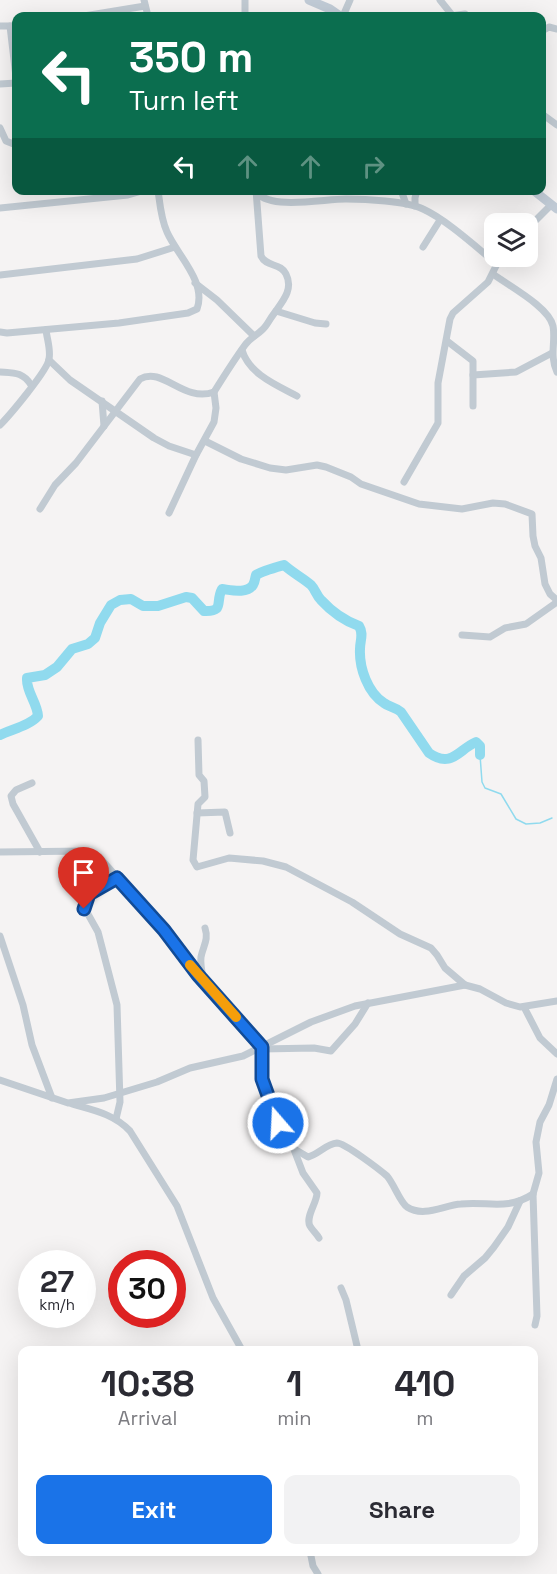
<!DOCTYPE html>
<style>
:root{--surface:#fff;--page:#f2f2f3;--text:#2b2b33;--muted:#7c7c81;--accent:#1a73e8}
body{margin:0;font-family:"Space Grotesk",sans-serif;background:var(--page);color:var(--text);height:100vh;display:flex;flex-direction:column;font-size:22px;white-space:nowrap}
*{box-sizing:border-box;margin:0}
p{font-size:20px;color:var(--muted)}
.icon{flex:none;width:33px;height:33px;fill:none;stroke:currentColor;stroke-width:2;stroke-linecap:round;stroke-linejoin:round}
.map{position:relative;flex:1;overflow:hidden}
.panel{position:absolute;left:18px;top:1346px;width:520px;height:210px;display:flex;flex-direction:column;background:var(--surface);border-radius:12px;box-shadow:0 6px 24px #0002}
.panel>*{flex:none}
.guide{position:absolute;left:12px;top:12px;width:534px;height:183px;border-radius:12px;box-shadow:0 6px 24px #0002;background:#0b6e4f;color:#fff;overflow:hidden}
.controls{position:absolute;left:484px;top:213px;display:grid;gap:12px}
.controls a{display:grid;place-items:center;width:54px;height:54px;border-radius:12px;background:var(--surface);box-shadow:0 6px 24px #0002;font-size:30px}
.speed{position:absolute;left:18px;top:1250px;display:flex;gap:12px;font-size:30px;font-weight:700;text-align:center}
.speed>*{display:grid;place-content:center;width:78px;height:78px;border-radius:50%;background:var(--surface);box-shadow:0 6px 24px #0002;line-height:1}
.speed small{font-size:15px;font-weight:400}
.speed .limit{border:9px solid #d22;background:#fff;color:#111}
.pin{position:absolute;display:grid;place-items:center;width:51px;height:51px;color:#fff;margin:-62px -26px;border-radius:50% 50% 50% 0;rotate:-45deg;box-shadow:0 0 6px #0007}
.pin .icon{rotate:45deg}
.me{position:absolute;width:66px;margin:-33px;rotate:341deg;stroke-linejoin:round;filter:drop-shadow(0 0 4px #0008)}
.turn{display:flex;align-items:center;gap:21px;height:126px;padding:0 18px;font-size:27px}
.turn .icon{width:78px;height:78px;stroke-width:2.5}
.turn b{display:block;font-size:42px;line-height:51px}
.lanes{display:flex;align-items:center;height:57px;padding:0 18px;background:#0003;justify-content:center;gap:30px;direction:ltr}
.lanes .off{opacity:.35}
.eta{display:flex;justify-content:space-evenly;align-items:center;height:102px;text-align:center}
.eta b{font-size:36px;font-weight:600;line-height:42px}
.button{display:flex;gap:12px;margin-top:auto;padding:12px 18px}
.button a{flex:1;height:69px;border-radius:12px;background:var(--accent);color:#fff;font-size:24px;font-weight:600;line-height:69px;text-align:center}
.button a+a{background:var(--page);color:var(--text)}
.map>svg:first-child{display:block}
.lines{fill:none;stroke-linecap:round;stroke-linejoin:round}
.stream{stroke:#90daee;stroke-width:1.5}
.river{stroke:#90daee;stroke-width:10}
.street{stroke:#c1cad2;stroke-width:7}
.secondary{stroke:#c1cbd6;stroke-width:9}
.route-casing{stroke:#114b97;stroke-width:15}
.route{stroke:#1a73e8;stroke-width:10}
.slow{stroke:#f59e0b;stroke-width:10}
</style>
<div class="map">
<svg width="557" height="1574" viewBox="0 0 557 1574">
<rect width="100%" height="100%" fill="#f5f3f3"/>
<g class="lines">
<path class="stream" d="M480,755L482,782L485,788L501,794L516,819L526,824L540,823L552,818"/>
<path class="river" d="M0,735C12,729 29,726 38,716C37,702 26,692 27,678L45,675L57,667L72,649L88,644L95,638L100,623L111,605L120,600L131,599L143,606H158L186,597L192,598L204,611C225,612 215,602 222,589C231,590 247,594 253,585C255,582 255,578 256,575C262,571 277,567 284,565C293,573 303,578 311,585C315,589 316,595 321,600C332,612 345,621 359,626C364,634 360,640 360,649C359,668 368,693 384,703C389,707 395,707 401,712L429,753C452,769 459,749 476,742L480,746V755"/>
<g class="street">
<path d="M144,0L148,16"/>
<path d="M245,0V16"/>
<path d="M440,0L452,15"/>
<path d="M84,16L145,6"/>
<path d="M343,16L350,0"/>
<path d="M450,16L465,14"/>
<path d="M0,26H16"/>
<path d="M10,26L16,77"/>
<path d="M542,31L549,27L557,29"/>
<path d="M0,84L16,83"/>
<path d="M542,114L557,125"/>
<path d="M0,128L6,141L16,145"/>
<path d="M401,190L406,204"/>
<path d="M257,193C273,210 323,199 346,199C364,199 407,201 423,209C447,220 476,247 497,264"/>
<path d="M415,206V198L417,190"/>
<path d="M0,208L128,195L145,190"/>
<path d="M528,228L551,205"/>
<path d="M423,247L440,220"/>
<path d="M493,274C509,286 549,307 553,326C556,343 549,354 557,372"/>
<path d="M0,275L137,259L175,247"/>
<path d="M195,283L217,300L254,336"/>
<path d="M276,311L315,323L326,324"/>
<path d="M0,332L7,333L119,323L188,313L197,309C207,282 177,255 167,232C161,219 160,205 158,190"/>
<path d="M447,341L473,361V406"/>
<path d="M242,350C249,374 276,385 297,396"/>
<path d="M49,360L70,380L154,438L169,446L196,455"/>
<path d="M0,372C14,373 23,372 31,385"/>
<path d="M473,375L516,372L552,353"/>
<path d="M102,401L104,426"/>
<path d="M0,425C9,416 48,370 49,359C51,350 47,339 46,330"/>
<path d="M205,441L241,459L270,468L286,470L317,465L326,467L351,477L361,484L419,504L462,509L493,503L505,504L532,514L533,536L535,546L541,558L545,584L550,594L557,600"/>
<path d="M404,482L438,423V383L450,319L453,313L488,282L497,264L504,256"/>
<path d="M40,509L55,485L76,463L140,379C163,366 183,403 214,392C224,376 234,360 245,345C250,338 256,336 262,330C267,326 269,320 273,315C282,302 294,290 286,274C281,263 266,267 261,256L256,190"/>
<path d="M169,513L196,455L214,422L216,408L214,392"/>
<path d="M462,635L490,637L505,628L526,624L557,602"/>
<path d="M198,740L199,775L204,781L205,797L198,804L193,860L197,867L229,858L263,861L286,867L352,902L400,934L431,948L437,955L445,968L465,985"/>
<path d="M32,783L16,790L11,796L13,804L40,852"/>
<path d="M197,813L225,812L230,833"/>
<path d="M0,852L86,851L101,859L164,930L198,976L262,1047V1079L280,1131L293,1147L303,1173L317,1193C317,1203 305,1217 310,1226C312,1230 317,1234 319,1238"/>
<path d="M0,936L23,1005L32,1045L52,1098"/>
<path d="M204,981C202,972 200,965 201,957C203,946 209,940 205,928"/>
<path d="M524,1007L540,1038L557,1054"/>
<path d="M262,1049L314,1048L331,1051L355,1024L368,1003"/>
<path d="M0,1080L68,1103L104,1098L157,1082L190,1068L243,1056L311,1022L355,1006L465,985L480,989L506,1003L520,1007L557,1001"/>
<path d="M72,1104C93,1110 114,1114 130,1131L177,1206L213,1298L242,1350"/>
<path d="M116,1119L120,1102L117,1005L98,932L84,907L89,894L117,878"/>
<path d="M296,1150L308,1157C319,1154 326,1144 337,1143C345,1143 380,1170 387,1176C394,1184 400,1202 407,1207C424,1218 444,1205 461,1204C488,1201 507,1211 533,1194"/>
<path d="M341,1288L346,1300L358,1350"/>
<path d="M451,1295L464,1276L485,1258L494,1247L508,1227L520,1201"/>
<path d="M535,1325L537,1316L533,1194L539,1173L536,1142L540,1122L549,1105L557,1079"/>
<path d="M310,1551L313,1566L318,1574"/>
</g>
<g class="secondary">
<path d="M309,0L330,9L340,16"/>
<path d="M533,190L557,209"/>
</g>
</g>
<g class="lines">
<g class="route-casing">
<path id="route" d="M84,909L89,894L117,878L164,930L198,975L262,1047V1079L278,1123"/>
</g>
<use href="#route" class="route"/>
<path class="slow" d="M190,965L236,1017"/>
</g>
</svg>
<div class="controls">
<a><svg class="icon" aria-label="layers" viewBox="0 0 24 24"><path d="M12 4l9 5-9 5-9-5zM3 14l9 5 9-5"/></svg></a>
</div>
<div class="speed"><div>27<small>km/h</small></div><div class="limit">30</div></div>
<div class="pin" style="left:84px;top:909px;background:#d93025"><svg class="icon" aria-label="arrive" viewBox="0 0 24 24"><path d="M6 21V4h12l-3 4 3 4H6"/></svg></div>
<svg class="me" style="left:278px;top:1123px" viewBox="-20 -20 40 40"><circle r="17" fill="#1a73e8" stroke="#fff" stroke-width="3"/><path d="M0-11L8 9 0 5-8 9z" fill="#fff"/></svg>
<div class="guide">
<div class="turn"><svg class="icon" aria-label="left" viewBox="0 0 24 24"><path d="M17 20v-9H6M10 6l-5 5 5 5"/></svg><div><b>350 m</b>Turn left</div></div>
<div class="lanes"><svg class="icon" aria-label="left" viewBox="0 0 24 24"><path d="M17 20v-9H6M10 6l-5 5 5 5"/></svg><svg class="icon off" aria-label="ahead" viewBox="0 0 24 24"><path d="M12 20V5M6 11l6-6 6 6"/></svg><svg class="icon off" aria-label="ahead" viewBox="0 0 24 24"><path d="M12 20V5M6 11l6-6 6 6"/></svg><svg class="icon off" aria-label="right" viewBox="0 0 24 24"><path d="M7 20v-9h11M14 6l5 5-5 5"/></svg></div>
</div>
<section class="panel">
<div class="eta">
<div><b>10:38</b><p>Arrival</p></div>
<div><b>1</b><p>min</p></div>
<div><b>410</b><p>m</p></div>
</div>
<div class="button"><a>Exit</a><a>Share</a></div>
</section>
</div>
